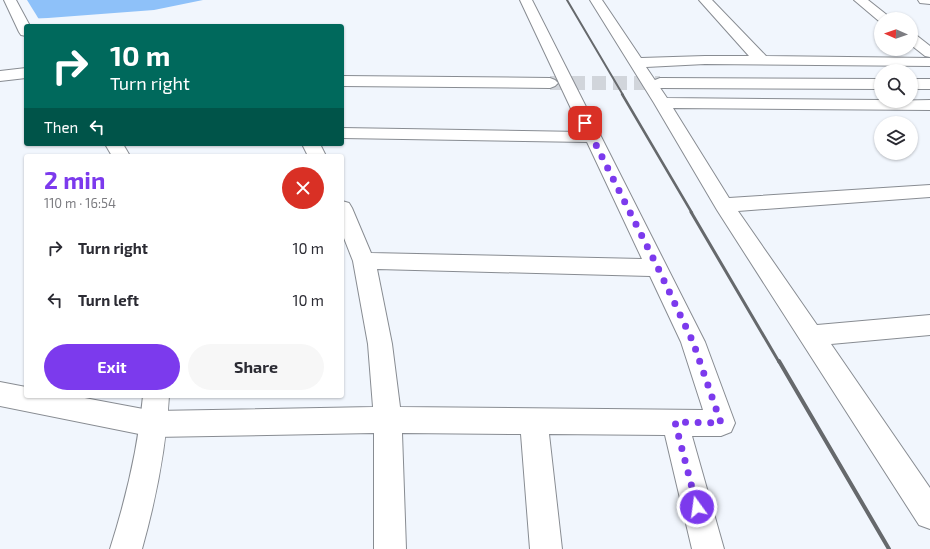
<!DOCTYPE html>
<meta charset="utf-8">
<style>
:root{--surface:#fff;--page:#f7f7f7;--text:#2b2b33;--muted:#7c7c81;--accent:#7c3aed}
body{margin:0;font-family:"Exo 2",sans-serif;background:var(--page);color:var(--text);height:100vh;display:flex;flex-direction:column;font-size:15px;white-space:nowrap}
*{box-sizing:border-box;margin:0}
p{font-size:13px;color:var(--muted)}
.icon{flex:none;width:22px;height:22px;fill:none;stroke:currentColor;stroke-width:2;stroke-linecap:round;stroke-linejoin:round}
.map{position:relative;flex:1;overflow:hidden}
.details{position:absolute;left:24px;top:154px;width:320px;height:244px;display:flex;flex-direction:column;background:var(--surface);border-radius:4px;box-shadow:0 1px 3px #0004}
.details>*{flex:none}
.hud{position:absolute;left:24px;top:24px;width:320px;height:122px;border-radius:4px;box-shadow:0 1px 3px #0004;background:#00695c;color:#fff;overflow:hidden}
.needle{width:26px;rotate:272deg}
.buttons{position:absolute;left:874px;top:12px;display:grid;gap:8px}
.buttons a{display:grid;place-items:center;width:44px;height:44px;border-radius:50%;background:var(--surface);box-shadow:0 1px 3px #0004;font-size:20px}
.pin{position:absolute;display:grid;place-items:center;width:34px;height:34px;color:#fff;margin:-17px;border-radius:8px;box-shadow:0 2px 6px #0006}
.me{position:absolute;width:44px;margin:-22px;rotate:346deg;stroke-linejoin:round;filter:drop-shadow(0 0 3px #0008)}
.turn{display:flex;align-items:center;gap:14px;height:84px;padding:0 20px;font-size:18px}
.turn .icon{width:52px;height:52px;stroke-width:2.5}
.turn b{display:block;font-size:28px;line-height:34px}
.then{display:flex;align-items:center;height:38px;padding:0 20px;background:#0003;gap:8px;font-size:15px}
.round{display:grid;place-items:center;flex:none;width:42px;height:42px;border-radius:21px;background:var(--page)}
.head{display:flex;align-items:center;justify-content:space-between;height:68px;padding:0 20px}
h1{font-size:24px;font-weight:700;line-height:30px;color:var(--accent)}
.action{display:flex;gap:8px;margin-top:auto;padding:8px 20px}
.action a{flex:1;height:46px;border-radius:24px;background:var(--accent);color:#fff;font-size:16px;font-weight:700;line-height:46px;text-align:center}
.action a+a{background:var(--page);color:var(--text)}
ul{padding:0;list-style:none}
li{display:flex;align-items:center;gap:12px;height:52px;padding:0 20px}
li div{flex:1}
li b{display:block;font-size:15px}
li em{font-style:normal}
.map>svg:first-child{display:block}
.water{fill:#8ec1f9}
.pier{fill:#f1f6fd}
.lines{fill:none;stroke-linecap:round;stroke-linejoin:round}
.secondary-tunnel{stroke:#d1d5db;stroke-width:14;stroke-dasharray:14 7;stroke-linecap:butt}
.street-casing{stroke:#888c92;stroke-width:2}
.secondary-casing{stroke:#888c92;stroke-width:2}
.street{fill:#fff;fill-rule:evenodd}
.secondary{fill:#fff;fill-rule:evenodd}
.rail-far3{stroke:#66696c;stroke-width:2}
.rail-far2{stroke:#66696c;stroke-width:2.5}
.rail-far1{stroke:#66696c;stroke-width:3}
.rail{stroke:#66696c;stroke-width:4}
.route{stroke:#7c3aed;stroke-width:7;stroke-dasharray:0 12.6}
</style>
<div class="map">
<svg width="930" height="549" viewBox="0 0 930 549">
<rect width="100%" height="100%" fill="#f1f6fd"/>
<path class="water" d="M0,0H203L154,10L48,18L0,20Z"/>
<path class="pier" d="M0,0H27L40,21L0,22Z"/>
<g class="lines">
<path class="secondary-tunnel" d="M550,83H660"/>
<g class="street-casing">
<g id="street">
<path d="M520,0H532L705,342L735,423L731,432L721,436H692L724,549H692L665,435L549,434L562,549H530L521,434L402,433L406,549H374V433L154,437L0,406V382L26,387V396H74L154,411L373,407L368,344L353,261L342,233V201L349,203L352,208L371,253L642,259L587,142L342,138V128L582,132ZM377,269L650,276L681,342L703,410L400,407L392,344Z"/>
<path d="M590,0H602L641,58L705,56H749L699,0H712L766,56L930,58V66L705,64L646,67L667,98L881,100V101L930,100V110L673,108L729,198L930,185V197L738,211L817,325L930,315V335L831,344L930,488V529L919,525L717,210L654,103Z"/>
<path d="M854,0H868L892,19H881L880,22Z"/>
<path d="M918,0H930V4L920,3Z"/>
<path d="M911,34L916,35L930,46V57L925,56L911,45Z"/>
<path d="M302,144H320L326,156H308Z"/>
</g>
</g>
<g class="secondary-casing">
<g id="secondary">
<path d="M4,0H16L30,26H26V36L21,35L19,32Z"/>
<path d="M26,68V78L0,81V71Z"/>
<path d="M342,76L550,78L555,80L558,83L555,86L550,88L342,86Z"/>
<path d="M660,78L881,79V89L660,88L655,86L652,83L655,80Z"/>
<rect x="911" y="79" width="19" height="10"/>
<path d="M105,144H123L130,156H112Z"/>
<path d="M143,396H169C166,448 156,499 142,549H110C126,499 138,448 143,396Z"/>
</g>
</g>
<use href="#street" class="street"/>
<use href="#secondary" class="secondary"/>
<path class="rail-far3" d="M567,0L623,95"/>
<path class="rail-far2" d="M622,94L692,213"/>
<path class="rail-far1" d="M691,212L779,362"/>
<path class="rail" d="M779,361L889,549"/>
</g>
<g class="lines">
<path class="route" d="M585,123L658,268L693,342L721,423L675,422L697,507"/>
</g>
</svg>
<div class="buttons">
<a><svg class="needle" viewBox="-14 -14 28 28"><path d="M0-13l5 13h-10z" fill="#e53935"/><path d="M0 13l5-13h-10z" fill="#7c7c81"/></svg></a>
<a><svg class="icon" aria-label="search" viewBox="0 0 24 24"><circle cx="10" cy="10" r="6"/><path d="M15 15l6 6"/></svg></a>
<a><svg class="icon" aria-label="layers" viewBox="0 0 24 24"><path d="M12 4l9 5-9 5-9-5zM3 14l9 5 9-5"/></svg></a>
</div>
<div class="pin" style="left:585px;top:123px;background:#d93025"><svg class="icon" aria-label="arrive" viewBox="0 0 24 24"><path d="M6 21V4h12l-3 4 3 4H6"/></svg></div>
<svg class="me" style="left:697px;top:507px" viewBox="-20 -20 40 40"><circle r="17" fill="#7c3aed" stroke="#fff" stroke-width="3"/><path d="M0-11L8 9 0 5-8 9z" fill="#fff"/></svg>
<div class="hud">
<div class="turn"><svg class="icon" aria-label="right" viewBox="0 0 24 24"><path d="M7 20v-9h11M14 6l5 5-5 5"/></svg><div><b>10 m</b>Turn right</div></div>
<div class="then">Then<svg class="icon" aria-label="left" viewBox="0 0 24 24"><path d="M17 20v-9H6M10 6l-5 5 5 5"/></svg></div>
</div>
<section class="details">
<div class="head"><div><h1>2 min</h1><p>110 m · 16:54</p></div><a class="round" style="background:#d93025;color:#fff"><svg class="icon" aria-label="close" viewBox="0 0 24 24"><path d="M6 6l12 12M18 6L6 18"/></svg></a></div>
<ul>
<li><svg class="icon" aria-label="right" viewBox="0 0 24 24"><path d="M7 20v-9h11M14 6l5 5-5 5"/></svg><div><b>Turn right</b></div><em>10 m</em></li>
<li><svg class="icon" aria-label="left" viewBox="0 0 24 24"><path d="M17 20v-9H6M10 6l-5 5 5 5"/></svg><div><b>Turn left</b></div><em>10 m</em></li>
</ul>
<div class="action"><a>Exit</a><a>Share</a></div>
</section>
</div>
